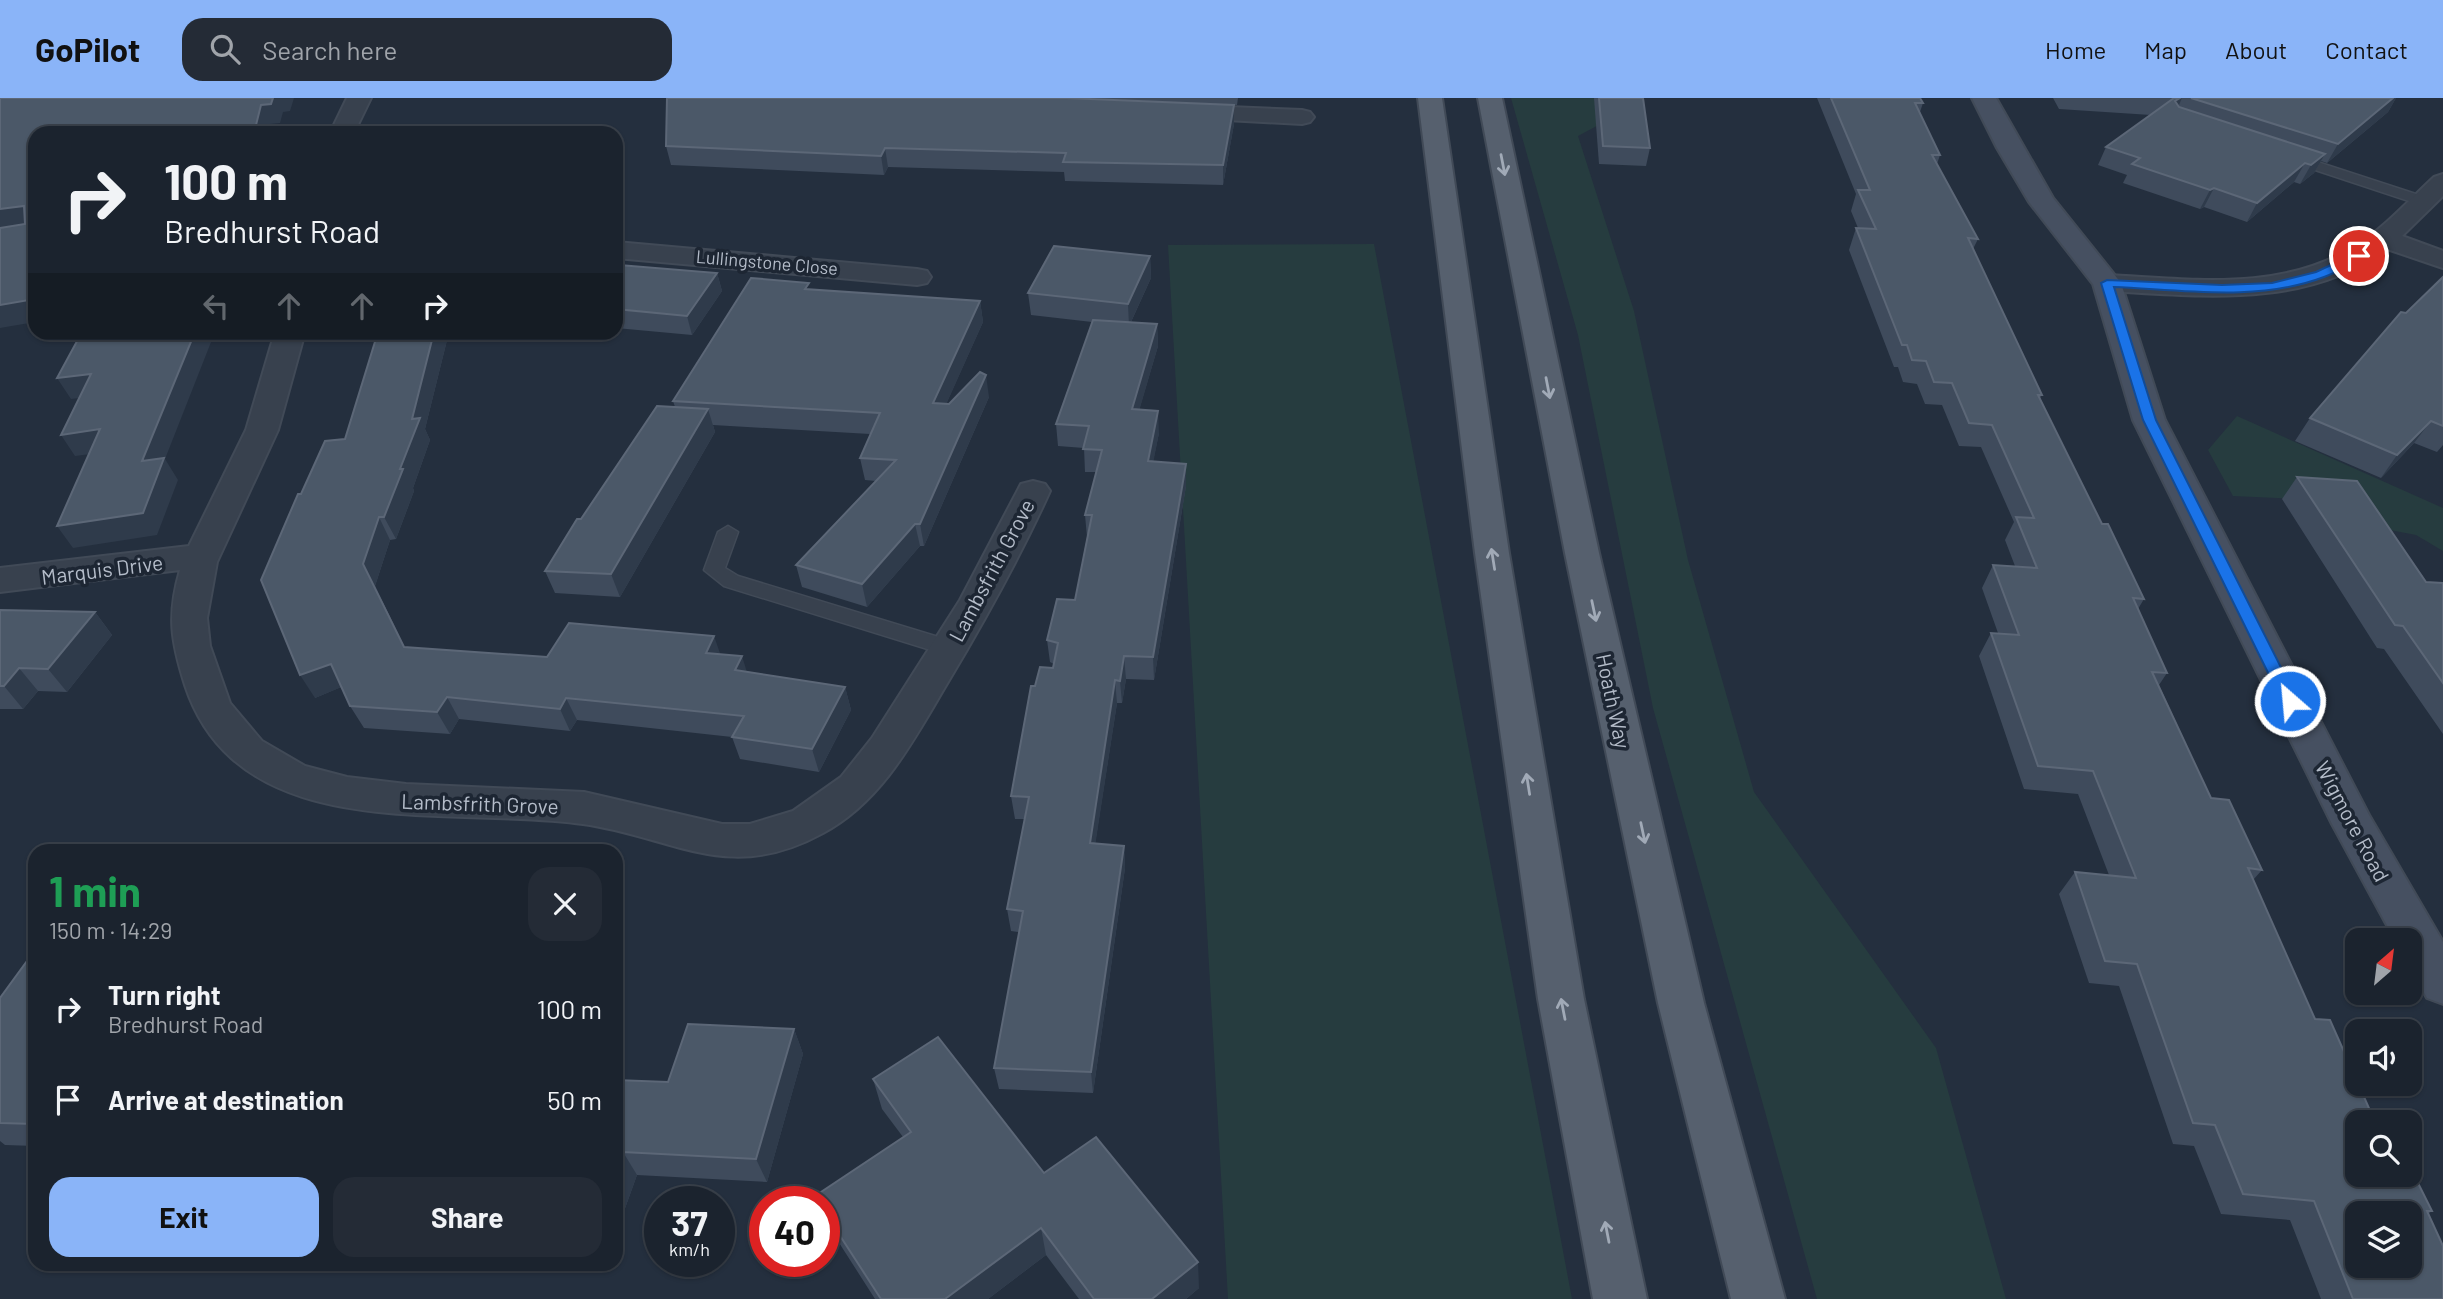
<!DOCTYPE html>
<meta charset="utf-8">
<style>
:root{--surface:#1b232e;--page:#242b36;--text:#f1f3f6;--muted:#a0a4aa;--line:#39404a;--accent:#8ab4f8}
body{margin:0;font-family:Barlow,sans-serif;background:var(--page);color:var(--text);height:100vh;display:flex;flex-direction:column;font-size:26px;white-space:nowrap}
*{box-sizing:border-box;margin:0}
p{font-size:23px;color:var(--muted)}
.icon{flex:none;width:38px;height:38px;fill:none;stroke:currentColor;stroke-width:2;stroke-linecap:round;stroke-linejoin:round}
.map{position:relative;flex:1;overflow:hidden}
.side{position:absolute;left:28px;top:746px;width:595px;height:427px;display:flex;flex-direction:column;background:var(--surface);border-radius:21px;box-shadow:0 2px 5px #0004,0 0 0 2px var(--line)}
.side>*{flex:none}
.guide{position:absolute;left:28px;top:28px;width:595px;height:214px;border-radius:21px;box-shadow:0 2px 5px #0004,0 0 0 2px var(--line);background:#1b232e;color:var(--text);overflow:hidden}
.needle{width:46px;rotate:28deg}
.tools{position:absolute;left:2345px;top:830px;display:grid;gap:14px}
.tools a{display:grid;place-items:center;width:77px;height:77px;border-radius:14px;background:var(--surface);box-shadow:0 2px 5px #0004,0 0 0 2px var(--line);font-size:35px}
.speed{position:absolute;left:644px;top:1088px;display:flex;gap:14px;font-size:35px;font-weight:700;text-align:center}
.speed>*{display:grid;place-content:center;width:91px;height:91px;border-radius:50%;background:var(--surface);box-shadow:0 2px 5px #0004,0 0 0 2px var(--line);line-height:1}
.speed small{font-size:18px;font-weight:400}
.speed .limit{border:10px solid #d22;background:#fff;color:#111}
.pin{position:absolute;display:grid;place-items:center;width:60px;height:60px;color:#fff;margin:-30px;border:4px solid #fff;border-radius:50%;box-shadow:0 2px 7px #0007}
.me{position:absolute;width:77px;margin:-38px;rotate:333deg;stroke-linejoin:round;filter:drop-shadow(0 0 5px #0008)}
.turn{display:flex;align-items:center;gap:24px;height:147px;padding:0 21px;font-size:32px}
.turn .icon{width:91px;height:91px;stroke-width:2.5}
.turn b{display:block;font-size:49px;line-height:60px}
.lanes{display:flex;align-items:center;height:66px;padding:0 21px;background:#0003;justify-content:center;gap:35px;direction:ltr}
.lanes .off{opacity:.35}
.round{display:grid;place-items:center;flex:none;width:74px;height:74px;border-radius:21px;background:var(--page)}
.head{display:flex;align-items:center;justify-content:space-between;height:119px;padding:0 21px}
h1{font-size:42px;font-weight:700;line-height:52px;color:#1e9e55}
.cta{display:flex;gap:14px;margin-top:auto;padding:14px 21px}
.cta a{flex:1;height:80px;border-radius:21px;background:var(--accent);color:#111;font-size:28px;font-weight:700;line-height:80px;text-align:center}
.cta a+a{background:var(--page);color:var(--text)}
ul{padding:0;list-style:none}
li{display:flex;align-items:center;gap:21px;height:91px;padding:0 21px}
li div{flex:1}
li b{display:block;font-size:26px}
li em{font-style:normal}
header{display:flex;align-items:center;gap:42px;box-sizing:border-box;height:98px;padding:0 35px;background:var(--accent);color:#111}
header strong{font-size:33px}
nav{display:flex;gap:38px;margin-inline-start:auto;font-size:24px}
.search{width:490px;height:63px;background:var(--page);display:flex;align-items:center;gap:18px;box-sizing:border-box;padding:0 24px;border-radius:21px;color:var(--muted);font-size:26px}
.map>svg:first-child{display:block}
.green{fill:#263c3f}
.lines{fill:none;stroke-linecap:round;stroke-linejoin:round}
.lane-casing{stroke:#414a57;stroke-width:3}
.street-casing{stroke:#414a57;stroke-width:4}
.secondary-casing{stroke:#414a57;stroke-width:4}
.primary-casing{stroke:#414a57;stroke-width:4}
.lane{fill:#38414e;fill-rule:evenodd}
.street{fill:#38414e;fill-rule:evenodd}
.secondary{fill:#465061;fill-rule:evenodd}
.primary{fill:#56606e;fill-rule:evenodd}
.wall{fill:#3f4b5c}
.shaded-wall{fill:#2f3b4b}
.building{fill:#4b5868;stroke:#5c6777;stroke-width:2;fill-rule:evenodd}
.oneway{stroke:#a1aab7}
.route{fill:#1a73e8;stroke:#114b97;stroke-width:2}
.labels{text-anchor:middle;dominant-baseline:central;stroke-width:7;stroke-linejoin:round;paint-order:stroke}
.far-street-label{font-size:18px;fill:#b4bcc9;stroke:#1d2633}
.street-label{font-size:21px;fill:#b4bcc9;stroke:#1d2633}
</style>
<header>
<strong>GoPilot</strong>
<div class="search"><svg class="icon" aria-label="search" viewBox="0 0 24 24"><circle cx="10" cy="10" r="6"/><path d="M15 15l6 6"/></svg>Search here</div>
<nav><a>Home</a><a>Map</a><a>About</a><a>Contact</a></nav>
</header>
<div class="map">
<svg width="2443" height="1201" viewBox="0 0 2443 1201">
<rect width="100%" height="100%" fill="#242f3e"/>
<g class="green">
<path d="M1511,0H1617L1619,16L1578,38L1634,213L1688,462L1754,694L1936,950L2006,1201H1817L1653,610L1578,237Z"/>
<path d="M1374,146L1572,1201H1228L1168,147Z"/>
<path d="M2237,318L2443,410V453L2416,437L2390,432L2343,403L2233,398L2208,352Z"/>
</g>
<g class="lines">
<g class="lane-casing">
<g id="lane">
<path d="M2290,55L2428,100L2431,103L2423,108L2418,106L2285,62L2283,59Z"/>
<path d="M728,428L738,434L725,470L738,478L958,545L961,550L958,555L950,558L724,488L704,472L718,434Z"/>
</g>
</g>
<g class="street-casing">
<g id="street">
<path d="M347,0H371L354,35H330Z"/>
<path d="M1180,7L1302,12L1310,14L1314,19L1310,24L1302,26L1172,19L1168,14L1172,9Z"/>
<path d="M2443,76V98L2402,138L2443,153V170L2387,151C2306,211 2202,198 2107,193L2097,191L2093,185L2097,179L2107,177C2192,181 2283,195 2358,146C2386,128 2409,102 2434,79Z"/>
<path d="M616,144L917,171L927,173L931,179L927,185L917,187L616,160Z"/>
<path d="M275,234H305L278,332L217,464L207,520L210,548L230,605L262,643L305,668L347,679L406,686L584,694L722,726H750L793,713L841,679L872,640L960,502L1021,386L1033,383L1045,386L1050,393C1020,459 985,522 948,584C914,641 883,703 823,735C728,787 675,739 583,726C450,707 239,751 185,587C171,543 167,517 180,472L0,494V470L189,448L246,332Z"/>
</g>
</g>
<g class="secondary-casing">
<path id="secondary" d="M1972,0H1996L2053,100L2121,185L2165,322L2369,717L2443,844V906L2427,900L2410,868V842H2395L2332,726L2133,322L2093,186L2029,104L1997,50Z"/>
</g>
<g class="primary-casing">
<g id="primary">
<path d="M1418,0H1442L1509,455L1584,901L1647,1201H1593L1538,901L1475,455Z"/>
<path d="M1478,0H1502L1599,455L1704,905L1785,1201H1731L1658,905L1565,455Z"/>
</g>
</g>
<use href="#lane" class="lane"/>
<use href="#street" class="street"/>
<use href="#secondary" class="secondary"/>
<use href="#primary" class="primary"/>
</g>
<g class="wall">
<path d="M1079,0H1238L1237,7Z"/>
<path d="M1594,0H1643L1650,50L1646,68L1599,66Z"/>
<path d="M1817,0H1920L1923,5L1920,14L1940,57L1937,66L1978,141L1973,151L2042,297L2040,300L2102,426L2144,501L2138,511L2167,575L2159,587L2211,700L2262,772L2253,782L2357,1024L2432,1113L2428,1116L2443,1201H2321L2290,1122L2221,1116L2194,1048L2173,1046L2119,888L2089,885L2059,796L2075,774L2109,777L2078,696L2024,691L1979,558L1991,535H1998L1982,490L1993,467L2015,468L2005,442L2014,424L1981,349L1959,348L1942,307L1925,306L1917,286L1903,284L1898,269H1894L1849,152L1856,130H1858L1851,113L1856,96Z"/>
<path d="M2053,0H2396L2388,14L2327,65L2321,63L2314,75L2300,86L2294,84L2247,124L2204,109L2200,111L2123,85L2127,77L2098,67L2106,49L2151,17L2059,11Z"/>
<path d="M1234,7V26L1223,87L1065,83L1064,74L888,69L884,77L671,67L666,48Z"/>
<path d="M1150,158L1151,180L1131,224L1157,226L1158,248L1139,312L1159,335L1153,363L1186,388L1154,582L1126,581L1122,605H1117L1095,746L1124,748L1125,770L1093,995L999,991L994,970L1019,834L1011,833L1007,811L1025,721H1015L1011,698L1035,588L1053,570L1054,566L1050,564L1047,542L1075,502L1087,439L1085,417L1096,374H1085L1084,350L1058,348L1056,326L1092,224L1031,217L1028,195Z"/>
<path d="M616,170L717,175L722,193L692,237L616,230Z"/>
<path d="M2443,179V347L2437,354L2414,345L2381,380L2295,343L2310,320L2406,215Z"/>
<path d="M810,191L980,203L983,224L946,306L989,299L924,448H920L867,509L802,489L796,467L876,383L865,382L860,360L870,336L713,327L715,334L620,499L555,495L545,473L581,421L675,309L673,303Z"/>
<path d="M378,234H449L425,331L430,342L413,390L414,393L396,441L390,442L375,488L405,550L547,559L721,556L747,574L845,589L851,612L819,674L740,661L732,639L577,622L570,633L459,621L450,636L364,630L350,608L341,589L315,600L301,396L345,341Z"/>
<path d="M2297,379L2426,484L2443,485V636L2384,551L2377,550L2282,401Z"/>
<path d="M0,512L95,514L112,537L67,594L38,593L23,611H0Z"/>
<path d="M35,852V1048L5,1047L0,1043V900Z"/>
<path d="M794,931L803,956L767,1084L637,1077L619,1127H616V982L668,984Z"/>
<path d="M873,981L1044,1075L1199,1190L1186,1201H1079L1046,1157L988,1201H875L827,1126L824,1120V1104H817L815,1098L903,1039L882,1011Z"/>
</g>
<g class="shaded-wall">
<path d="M273,0H294L290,13L283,14L280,25L270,26L268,35H254L261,7Z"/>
<path d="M2180,0H2182L2175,16V3Z"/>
<path d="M2393,0H2396L2388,14L2327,65L2338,46Z"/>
<path d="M1234,7V26L1223,87V67Z"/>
<path d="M885,50L888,69L884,77L881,58Z"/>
<path d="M2325,56L2314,75L2300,86L2311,67Z"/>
<path d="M2305,65L2294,84L2247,124L2257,105Z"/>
<path d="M2214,90L2204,109L2200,111L2210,92Z"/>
<path d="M24,108L35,125L0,133V111Z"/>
<path d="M1150,158L1151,180L1129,228L1128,206Z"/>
<path d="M717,175L722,193L692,237L687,218Z"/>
<path d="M35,201V224L0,230V207Z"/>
<path d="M980,203L983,224L937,327L933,305Z"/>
<path d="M1157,226L1158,248L1133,334L1132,311Z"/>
<path d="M195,234H215L165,361L178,382L157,437L73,450L57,428L142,363Z"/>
<path d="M434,234H449L425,331L430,342L413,390L414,393L396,441L384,419L400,371L412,321Z"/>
<path d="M91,276L105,297L71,301L57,280Z"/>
<path d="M986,277L989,299L924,448L920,426Z"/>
<path d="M708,311L715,334L620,499L611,476Z"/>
<path d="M1158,313L1159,335L1149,386L1148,363Z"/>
<path d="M2431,323L2414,345L2381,380L2397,357Z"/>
<path d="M100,331L114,353L75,358L61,337Z"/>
<path d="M1186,366V388L1154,582L1153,559Z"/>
<path d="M379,419L390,442L375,488L416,572L404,549L363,466Z"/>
<path d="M915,426L920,448L867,509L862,486Z"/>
<path d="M95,514L112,537L67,594L48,571Z"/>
<path d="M714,538L722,561L706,555Z"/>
<path d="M742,558L749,581L735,572Z"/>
<path d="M1124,558L1126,581L1122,605L1120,583Z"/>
<path d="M331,566L344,588L315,600L300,577Z"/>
<path d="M19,570L38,593L23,611L4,588Z"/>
<path d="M1115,582L1117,605L1092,768L1090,745Z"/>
<path d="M845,589L851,612L819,674L812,651Z"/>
<path d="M447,599L459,621L450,636L437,614Z"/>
<path d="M566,600L577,622L570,633L560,611Z"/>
<path d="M1124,748L1125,770L1093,995L1091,974Z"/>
<path d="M794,931L803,956L767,1084L756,1061Z"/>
<path d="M623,1054L637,1077L619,1127L616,1123V1072Z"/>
<path d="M1041,1130L1046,1157L988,1201H945Z"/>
<path d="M1198,1164L1199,1190L1186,1201H1152Z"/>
</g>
<g class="building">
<path d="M0,0H273L271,6L261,7L254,35H35V201L0,207V130L25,126L24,108L0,111Z"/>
<path d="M667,0H1066L1234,7L1223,67L1063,64L1066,55L885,50L881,58L666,48Z"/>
<path d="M1599,0H1643L1650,50L1603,48Z"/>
<path d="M1831,0H1920L1923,5H1915L1940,57H1932L1978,141L1968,140L2042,297H2038L2102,426H2108L2144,501L2133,500L2167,575L2152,574L2211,700L2229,702L2262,772L2248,770L2315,921L2330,922L2357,983V985H2358L2375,1024H2357V1076H2410V1069L2432,1113H2427L2443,1148V1201H2353L2314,1103L2243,1096L2215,1027L2193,1025L2137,866L2105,863L2075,774L2136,780L2093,673L2038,668L1991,535L2019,537L1993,467L2037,470L2016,419L2034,420L1992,327L1969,325L1952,285L1934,284L1926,263L1912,262L1907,247H1902L1856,130L1876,131L1858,92H1870ZM2357,1115H2410V1167H2357Z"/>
<path d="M2174,0H2180L2175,3L2179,9L2325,56L2311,67L2305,65L2257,105L2214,90L2210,92L2132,66L2140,60L2106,49Z"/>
<path d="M2191,0H2393L2338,46Z"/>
<path d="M1054,148L1150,158L1128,206L1028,195Z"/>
<path d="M619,167L717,175L687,218L616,211V170Z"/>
<path d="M2443,179V328L2431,323L2397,357L2310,320L2401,214L2406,215Z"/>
<path d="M751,180L809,185L805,191L980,203L933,305L949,306L980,274L986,277L920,426H915L862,486L796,467L896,362L860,360L880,315L673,303Z"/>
<path d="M1093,222L1157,226L1132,311L1158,313L1148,363L1186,366L1153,559L1124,558L1120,583L1115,582L1090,745L1124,748L1091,974L994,970L1023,813L1007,811L1029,699L1011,698L1031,588H1035L1040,569L1053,570L1058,545L1047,542L1057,501L1075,502L1092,417H1085L1102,352L1083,351L1089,328L1056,326Z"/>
<path d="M82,234H195L142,363L164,360L143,415L57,428L100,331L61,337L91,276L57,280Z"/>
<path d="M378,234H434L412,321L420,320L400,371H403L384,419H379L363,466L404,549L547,559L569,525L714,538L706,555L742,558L735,572L845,589L812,651L732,639L744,618L566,600L560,611L447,599L437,614L350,608L331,566L300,577L261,482L298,396H301L325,343L345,341Z"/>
<path d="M657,308L708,311L611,476L545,473L577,421H581Z"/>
<path d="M2297,379L2357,383L2426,484L2443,485V585L2403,528L2395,527Z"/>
<path d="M0,512L95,514L48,571L19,570L4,588H0Z"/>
<path d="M35,852V1026L0,1025V900Z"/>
<path d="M688,926L794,931L756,1061L623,1054L616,1072V982L668,984Z"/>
<path d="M938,939L1044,1075L1096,1039L1198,1164L1152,1201H1094L1041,1130L945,1201H881L824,1113V1104H819L815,1098L911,1034L873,981Z"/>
</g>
<defs><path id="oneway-shaft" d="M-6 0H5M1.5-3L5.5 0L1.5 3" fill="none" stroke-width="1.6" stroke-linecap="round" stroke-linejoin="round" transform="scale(1.75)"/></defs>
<g class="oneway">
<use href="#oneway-shaft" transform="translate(1503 67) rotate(79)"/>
<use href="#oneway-shaft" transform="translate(1548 290) rotate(79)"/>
<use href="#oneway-shaft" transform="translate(1493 461) rotate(-99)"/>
<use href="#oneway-shaft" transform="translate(1594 513) rotate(78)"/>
<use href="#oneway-shaft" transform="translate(1528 686) rotate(-99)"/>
<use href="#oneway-shaft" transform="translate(1643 735) rotate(78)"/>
<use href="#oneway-shaft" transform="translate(1563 911) rotate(-101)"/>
<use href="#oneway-shaft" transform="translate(1607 1134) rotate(-101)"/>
</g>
<path class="route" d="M2359,154L2363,155V160C2351,166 2338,174 2324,179C2258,204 2182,192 2114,189L2156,322L2298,603L2290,609L2282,603L2143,322L2101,185L2107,182L2222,187L2272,185L2316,174Z"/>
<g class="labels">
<g class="far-street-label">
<text transform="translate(767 164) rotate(5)">Lullingstone Close</text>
</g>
<g class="street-label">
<text transform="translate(102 471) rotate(-7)">Marquis Drive</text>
<text transform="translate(991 472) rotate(-62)">Lambsfrith Grove</text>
<text transform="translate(1614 603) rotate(78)">Hoath Way</text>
<text transform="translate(480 705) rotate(2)">Lambsfrith Grove</text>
<text transform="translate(2353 723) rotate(62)">Wigmore Road</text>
</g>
</g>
</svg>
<div class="tools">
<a><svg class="needle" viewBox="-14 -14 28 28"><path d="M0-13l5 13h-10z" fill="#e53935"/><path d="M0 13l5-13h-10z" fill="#a0a4aa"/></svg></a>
<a><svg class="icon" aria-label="sound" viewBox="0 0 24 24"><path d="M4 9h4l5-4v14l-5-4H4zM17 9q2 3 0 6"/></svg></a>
<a><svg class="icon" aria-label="search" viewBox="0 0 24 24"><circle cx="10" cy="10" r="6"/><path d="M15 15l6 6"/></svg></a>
<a><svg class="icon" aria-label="layers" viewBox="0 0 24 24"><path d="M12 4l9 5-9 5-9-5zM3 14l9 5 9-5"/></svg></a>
</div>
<div class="speed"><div>37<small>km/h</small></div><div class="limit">40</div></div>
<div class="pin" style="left:2359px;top:158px;background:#d93025"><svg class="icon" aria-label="arrive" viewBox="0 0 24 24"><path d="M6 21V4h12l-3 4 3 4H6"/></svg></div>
<svg class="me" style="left:2290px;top:603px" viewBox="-20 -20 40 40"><circle r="17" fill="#1a73e8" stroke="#fff" stroke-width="3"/><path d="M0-11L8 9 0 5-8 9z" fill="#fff"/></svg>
<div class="guide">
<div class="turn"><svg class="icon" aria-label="right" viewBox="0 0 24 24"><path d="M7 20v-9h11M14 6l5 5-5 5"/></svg><div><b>100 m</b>Bredhurst Road</div></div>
<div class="lanes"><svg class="icon off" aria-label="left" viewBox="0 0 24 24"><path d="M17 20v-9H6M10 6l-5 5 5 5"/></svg><svg class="icon off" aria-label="ahead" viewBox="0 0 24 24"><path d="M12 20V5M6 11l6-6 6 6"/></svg><svg class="icon off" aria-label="ahead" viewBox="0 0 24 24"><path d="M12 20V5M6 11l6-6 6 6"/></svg><svg class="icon" aria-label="right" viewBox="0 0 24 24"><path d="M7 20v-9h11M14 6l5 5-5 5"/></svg></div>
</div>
<section class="side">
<div class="head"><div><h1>1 min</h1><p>150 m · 14:29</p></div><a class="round"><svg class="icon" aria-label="close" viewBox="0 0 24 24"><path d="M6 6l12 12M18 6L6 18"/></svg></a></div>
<ul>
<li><svg class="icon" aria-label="right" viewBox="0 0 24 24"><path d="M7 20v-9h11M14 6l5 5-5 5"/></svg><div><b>Turn right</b><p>Bredhurst Road</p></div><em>100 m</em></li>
<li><svg class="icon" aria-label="arrive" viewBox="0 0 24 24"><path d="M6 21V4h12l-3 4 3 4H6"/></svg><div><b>Arrive at destination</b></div><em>50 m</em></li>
</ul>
<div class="cta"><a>Exit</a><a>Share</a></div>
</section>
</div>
